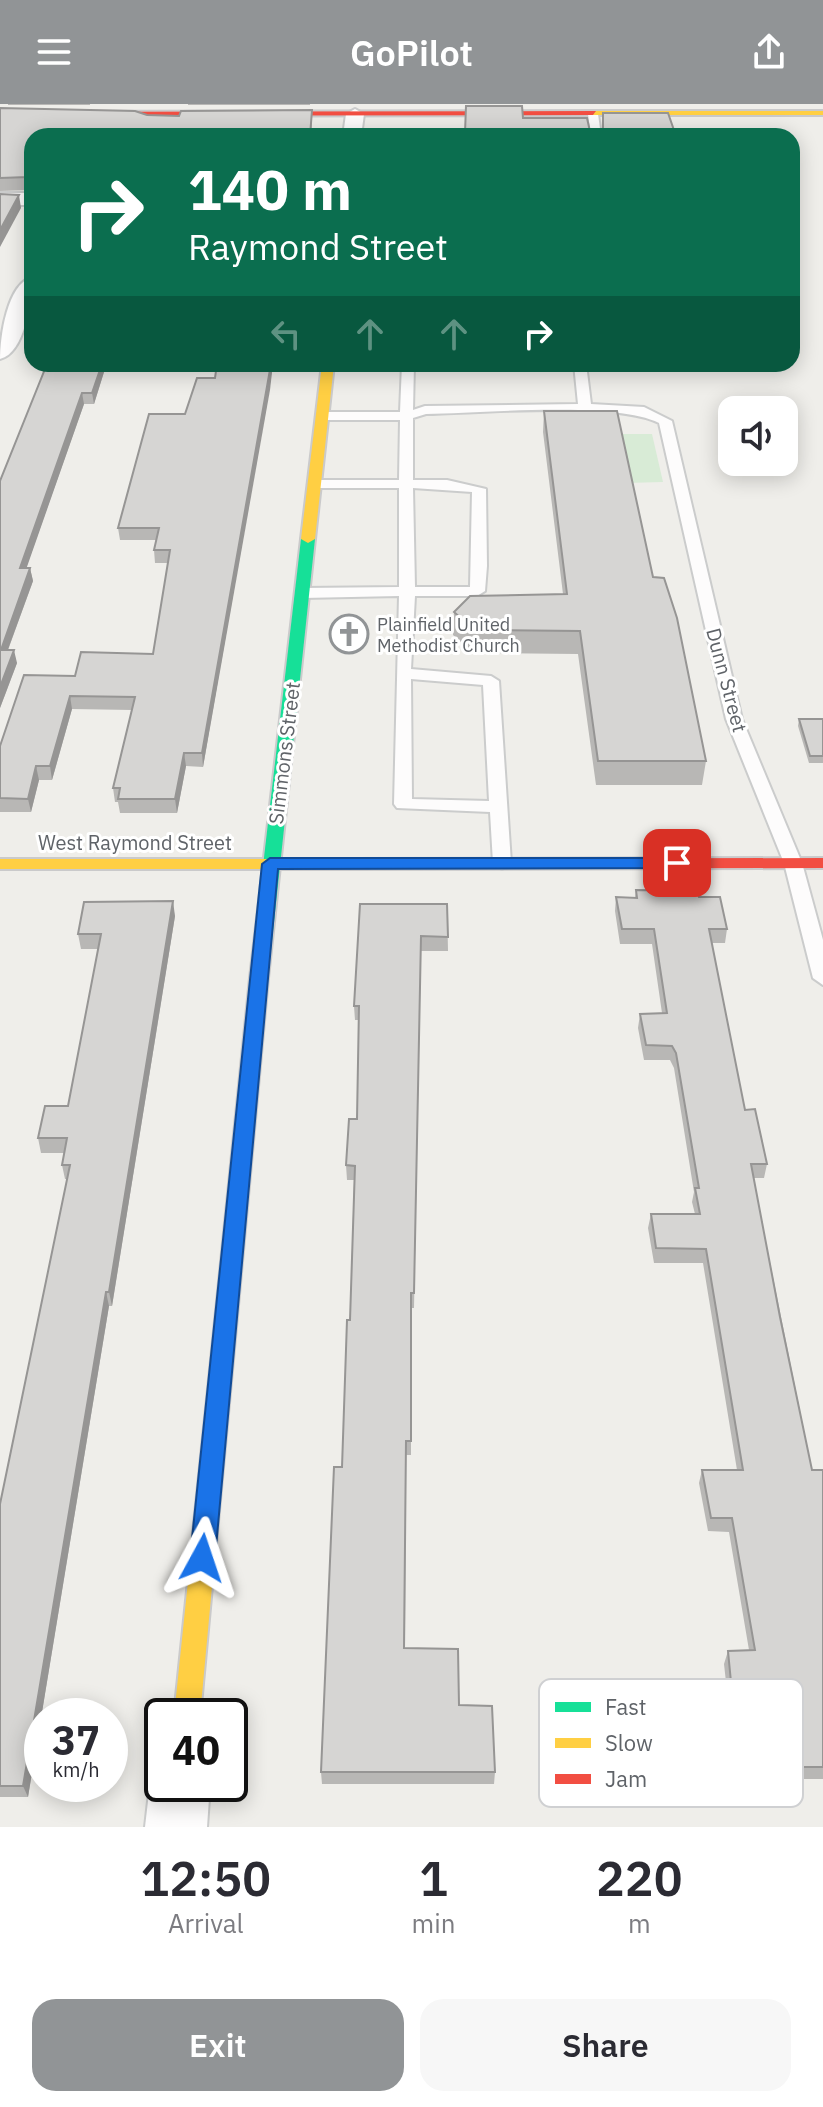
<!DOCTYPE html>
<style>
:root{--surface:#fff;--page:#f7f7f7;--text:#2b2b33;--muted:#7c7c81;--accent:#919496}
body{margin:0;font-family:"IBM Plex Sans",sans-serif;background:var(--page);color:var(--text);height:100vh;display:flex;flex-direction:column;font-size:30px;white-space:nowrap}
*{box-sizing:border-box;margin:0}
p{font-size:26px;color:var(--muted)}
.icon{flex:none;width:44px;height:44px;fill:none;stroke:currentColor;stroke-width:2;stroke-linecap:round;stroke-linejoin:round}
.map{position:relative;height:1723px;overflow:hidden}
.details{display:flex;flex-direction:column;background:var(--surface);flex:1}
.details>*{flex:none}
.guide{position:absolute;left:24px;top:24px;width:776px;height:244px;border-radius:24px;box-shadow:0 4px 20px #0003;background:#0b6e4f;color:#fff;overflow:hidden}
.fabs{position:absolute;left:718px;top:292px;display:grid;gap:16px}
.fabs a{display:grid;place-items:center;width:80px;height:80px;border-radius:16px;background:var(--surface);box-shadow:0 4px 20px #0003;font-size:40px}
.speed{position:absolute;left:24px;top:1594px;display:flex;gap:16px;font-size:40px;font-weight:700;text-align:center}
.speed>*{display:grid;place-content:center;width:104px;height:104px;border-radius:50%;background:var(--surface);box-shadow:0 4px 20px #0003;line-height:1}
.speed small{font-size:20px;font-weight:400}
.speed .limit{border:4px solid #111;border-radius:12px;background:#fff;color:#111}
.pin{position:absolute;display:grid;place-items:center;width:68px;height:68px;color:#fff;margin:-34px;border-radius:16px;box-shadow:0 4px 12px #0006}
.me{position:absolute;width:88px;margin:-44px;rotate:5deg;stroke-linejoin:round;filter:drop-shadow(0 0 6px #0008)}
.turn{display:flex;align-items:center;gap:28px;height:168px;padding:0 32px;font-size:36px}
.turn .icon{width:104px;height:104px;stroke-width:2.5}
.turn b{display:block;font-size:56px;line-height:68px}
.lanes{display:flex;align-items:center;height:76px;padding:0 32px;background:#0003;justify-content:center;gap:40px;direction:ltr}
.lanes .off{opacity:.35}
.eta{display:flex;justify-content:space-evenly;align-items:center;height:136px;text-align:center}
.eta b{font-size:48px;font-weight:600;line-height:56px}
.action{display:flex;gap:16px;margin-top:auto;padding:16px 32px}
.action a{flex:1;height:92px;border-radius:24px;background:var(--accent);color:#fff;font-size:32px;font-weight:600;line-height:92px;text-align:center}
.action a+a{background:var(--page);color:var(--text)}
header{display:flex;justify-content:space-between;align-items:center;height:104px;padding:0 32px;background:var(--accent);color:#fff;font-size:36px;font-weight:600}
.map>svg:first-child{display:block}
.green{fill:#d8ebd6}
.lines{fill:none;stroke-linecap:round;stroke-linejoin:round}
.lane-casing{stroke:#cbcccc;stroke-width:4}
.street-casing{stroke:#cbcccc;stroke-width:4}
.fast-casing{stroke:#cacacb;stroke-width:4}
.slow-casing{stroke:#cacacb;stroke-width:4}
.jam-casing{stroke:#cacacb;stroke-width:4}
.lane{fill:#fdfcfc;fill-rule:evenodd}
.street{fill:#fdfcfc;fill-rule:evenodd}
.fast{fill:#16e098;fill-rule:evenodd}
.slow{fill:#ffcf43;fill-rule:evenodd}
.jam{fill:#f24e42;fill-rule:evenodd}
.wall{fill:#b8b7b5}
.shaded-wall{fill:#969594}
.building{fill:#d6d5d3;stroke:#969594;stroke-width:2}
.route{fill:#1a73e8;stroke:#114b97;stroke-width:2}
.labels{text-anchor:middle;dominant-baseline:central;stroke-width:6;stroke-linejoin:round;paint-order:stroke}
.far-poi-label{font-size:18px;fill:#5f6368;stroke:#fff;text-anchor:start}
.street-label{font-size:20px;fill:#5f6368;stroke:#fff}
.key{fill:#fff;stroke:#cfd0d2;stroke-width:2}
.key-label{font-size:22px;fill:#5f6368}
</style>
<header><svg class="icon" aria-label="menu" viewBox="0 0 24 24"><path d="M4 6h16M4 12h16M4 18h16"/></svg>GoPilot<svg class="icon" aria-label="share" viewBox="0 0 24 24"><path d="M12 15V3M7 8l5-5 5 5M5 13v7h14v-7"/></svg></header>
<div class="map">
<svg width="823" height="1723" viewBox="0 0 823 1723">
<rect width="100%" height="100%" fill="#efeeea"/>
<path class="green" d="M616,330H652L663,378L626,379Z"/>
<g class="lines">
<g class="lane-casing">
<g id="lane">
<path d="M593,7L598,10L601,32H591L588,10Z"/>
<path d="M402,260H414L413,306L425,302L578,300L574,260H586L591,300L644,303L672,317L742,615L802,759L823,836V881L813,874L784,759L726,615L659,319C614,297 482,309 426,310L413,314V376H447L486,385L487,462L485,487L477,492H415L411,565L491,572L499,577L511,759L502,765L493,759L490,708L397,704L394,700L399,492L303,494L295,489L303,484L399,483V384H315L308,380L315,376H399L400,316H322L316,312L322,308H400ZM413,384L472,388L470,483H415ZM411,575L483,581L489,697L412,695Z"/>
</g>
</g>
<g class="street-casing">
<g id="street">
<path d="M355,5L364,10L361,32H343L346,10Z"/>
<rect x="0" y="89" width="32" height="12"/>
<path d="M32,173C32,195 25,249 0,255C0,233 7,180 32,173Z"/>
<path d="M162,1657V1680H210L207,1723H145L150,1680Z"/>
</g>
</g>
<g class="fast-casing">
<path id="fast" d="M308,431L315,435L268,874L259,880L250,874L301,435Z"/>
</g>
<g class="slow-casing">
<g id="slow">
<path d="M590,7H823V11H593Z"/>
<path d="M322,260H334L315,435L308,439L301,435Z"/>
<path d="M0,755H345L353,760L345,765H0Z"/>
<path d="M222,1246L230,1249L233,1256L200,1612H174L211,1256L214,1249Z"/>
</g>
</g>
<g class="jam-casing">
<g id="jam">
<path d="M596,7L593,11L0,12V8Z"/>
<path d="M823,754V764L345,765L337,760L345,755Z"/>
<path d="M259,868L268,874L233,1256L230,1263L222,1266L214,1263L211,1256L250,874Z"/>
</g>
</g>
<use href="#lane" class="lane"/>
<use href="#street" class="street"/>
<use href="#fast" class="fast"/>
<use href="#slow" class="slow"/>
<use href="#jam" class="jam"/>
</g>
<g class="wall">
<rect x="8" y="0" width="82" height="1"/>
<rect x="188" y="0" width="122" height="1"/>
<path d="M0,4L312,19L311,32H32V80L30,86L0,87Z"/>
<path d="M47,260H113L110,268H104L94,300H84L26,464H30L33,477L8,546L17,559L0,604V377Z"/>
<path d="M217,260H273L203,663L186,662L177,709H120L118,698H115L113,684L132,606L72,605L52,676H39L31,708H0V642L75,572L153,550L168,459H155L154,446L156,436H120L118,424L185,310L215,274Z"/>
<path d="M544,307L653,473L706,657L702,681H596L578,550L473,549L453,531L454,508L563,490L543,328Z"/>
<path d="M799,615H823V659H809L798,622Z"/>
<path d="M636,786L699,793L727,825L725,839H712L745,1006L767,1060L764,1074H753L812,1366H823V1675H779V1670H727L715,1590L719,1578H726L724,1560L728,1547L749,1546L729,1428L708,1427L699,1379L702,1366H737L703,1159H654L648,1124L651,1110H695L692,1098L694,1088L674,964L670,956H644L638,924L640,910L662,909L652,840H620L615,807L616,793L635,794Z"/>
<path d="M447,800L448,847H421L414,1204H411V1351H406L405,1544L459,1601L495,1668L494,1680H322L321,1668L342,1363L350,1216L354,1076H347L346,1061L357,1015L359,916H355L354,902Z"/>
<path d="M175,812L112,1202H109L28,1693H0V1400L67,1075H65L62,1061L64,1049H41L38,1034L68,1002L98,845H81L78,830Z"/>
</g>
<g class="shaded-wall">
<path d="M31,66L32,80L30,86L28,73Z"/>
<path d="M19,91L21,104L0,143V126Z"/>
<path d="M102,260H103L104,268L94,300L92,289Z"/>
<path d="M271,260H273L270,286L203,663L202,649Z"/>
<path d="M82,289L84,300L22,477L20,464Z"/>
<path d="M30,464L33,477L3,559L1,546Z"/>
<path d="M14,546L17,559L0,604V583Z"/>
<path d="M70,592L72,605L52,676L50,662Z"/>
<path d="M184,649L186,662L177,709L175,695Z"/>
<path d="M36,662L39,676L31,708L28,695Z"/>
<path d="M173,797L175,812L112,1202L109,1188Z"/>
<path d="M106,1188L109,1202L28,1693L23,1682Z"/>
</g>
<g class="building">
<path d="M466,2H522L523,14H587L591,32H460V29H465Z"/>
<path d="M0,4L135,7L147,11L179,12L181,7L312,6L310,32H32V66H31L28,73L0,74Z"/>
<path d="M603,9H668L676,32H603Z"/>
<path d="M0,90L19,91L0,126Z"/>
<path d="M47,260H102L92,289H82L20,464H30L1,546H14L0,583V377Z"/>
<path d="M217,260H271L202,649H184L175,695H118L120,684H113L135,593L70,592L50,662H36L28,695L0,694V642L24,571L75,572L81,548L153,550L170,446H154L159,424H118L149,310H185L197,274H215Z"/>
<path d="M544,307H617L653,473L664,474L677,514L706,657H598L580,527L474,526L454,508L470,492L567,490Z"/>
<path d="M799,615H823V652H810Z"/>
<path d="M636,786L698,787L699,793H720L727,825H709L745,1006L755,1005L767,1060H751L780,1213L812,1366H823V1663H784L783,1658H731L719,1578H731L728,1547L755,1546L732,1414H711L702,1366H743L706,1145L656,1144L651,1110H700L695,1084H699L676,949L672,942L646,941L640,910L667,909L654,825H622L616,793L637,794Z"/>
<path d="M173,797L109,1188H106L23,1682H0V1400L70,1061H62L67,1034H38L45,1002H68L101,830H78L84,798Z"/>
<path d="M360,800H447L448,833L421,832L414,1189H411V1337H406L404,1544L458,1545L459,1601L492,1602L495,1668H321L334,1363H342L347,1216H350L355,1062L346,1061L349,1015H357L359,902H354Z"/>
</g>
<path class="route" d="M270,754H677L685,759L677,764L278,765L215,1454L211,1463L202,1466L194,1463L190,1454L262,760Z"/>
<defs>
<g id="church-ring" transform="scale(2)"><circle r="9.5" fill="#fff" stroke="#919496" stroke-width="1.5"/><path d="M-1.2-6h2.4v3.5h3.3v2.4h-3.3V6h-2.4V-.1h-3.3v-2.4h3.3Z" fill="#919496"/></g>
</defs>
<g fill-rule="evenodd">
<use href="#church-ring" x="349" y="530"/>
</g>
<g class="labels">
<g class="far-poi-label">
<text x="377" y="520">Plainfield United<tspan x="377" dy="21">Methodist Church</tspan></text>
</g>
<g class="street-label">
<text transform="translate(727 576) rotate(75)">Dunn Street</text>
<text transform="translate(284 649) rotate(-83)">Simmons Street</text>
<text x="135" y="738">West Raymond Street</text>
</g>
</g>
<rect x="539" y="1575" width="264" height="128" rx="12" class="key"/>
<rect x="555" y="1598" width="36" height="10" fill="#16e098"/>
<rect x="555" y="1634" width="36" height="10" fill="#ffcf43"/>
<rect x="555" y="1670" width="36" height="10" fill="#f24e42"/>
<g class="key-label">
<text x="605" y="1611">Fast</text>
<text x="605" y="1647">Slow</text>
<text x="605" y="1683">Jam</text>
</g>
</svg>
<div class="fabs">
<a><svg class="icon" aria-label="sound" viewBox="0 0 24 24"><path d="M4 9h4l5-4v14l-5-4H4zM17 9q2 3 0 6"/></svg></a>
</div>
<div class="speed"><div>37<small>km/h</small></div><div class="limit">40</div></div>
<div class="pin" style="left:677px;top:759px;background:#d93025"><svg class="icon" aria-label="arrive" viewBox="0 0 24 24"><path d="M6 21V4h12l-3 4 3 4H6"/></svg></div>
<svg class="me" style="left:202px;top:1454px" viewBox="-20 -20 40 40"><path d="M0-17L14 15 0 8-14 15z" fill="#1a73e8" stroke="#fff" stroke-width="4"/></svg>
<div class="guide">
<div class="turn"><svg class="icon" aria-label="right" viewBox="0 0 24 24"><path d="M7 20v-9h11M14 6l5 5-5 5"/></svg><div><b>140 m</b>Raymond Street</div></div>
<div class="lanes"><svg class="icon off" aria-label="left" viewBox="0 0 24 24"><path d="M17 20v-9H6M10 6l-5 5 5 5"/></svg><svg class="icon off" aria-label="ahead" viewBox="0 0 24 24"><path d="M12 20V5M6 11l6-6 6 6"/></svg><svg class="icon off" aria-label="ahead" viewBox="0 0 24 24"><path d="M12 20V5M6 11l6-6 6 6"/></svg><svg class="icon" aria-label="right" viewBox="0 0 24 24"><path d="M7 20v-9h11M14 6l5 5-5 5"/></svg></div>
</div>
</div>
<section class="details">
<div class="eta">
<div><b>12:50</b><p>Arrival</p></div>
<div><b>1</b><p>min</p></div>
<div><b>220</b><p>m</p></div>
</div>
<div class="action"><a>Exit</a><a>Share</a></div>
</section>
